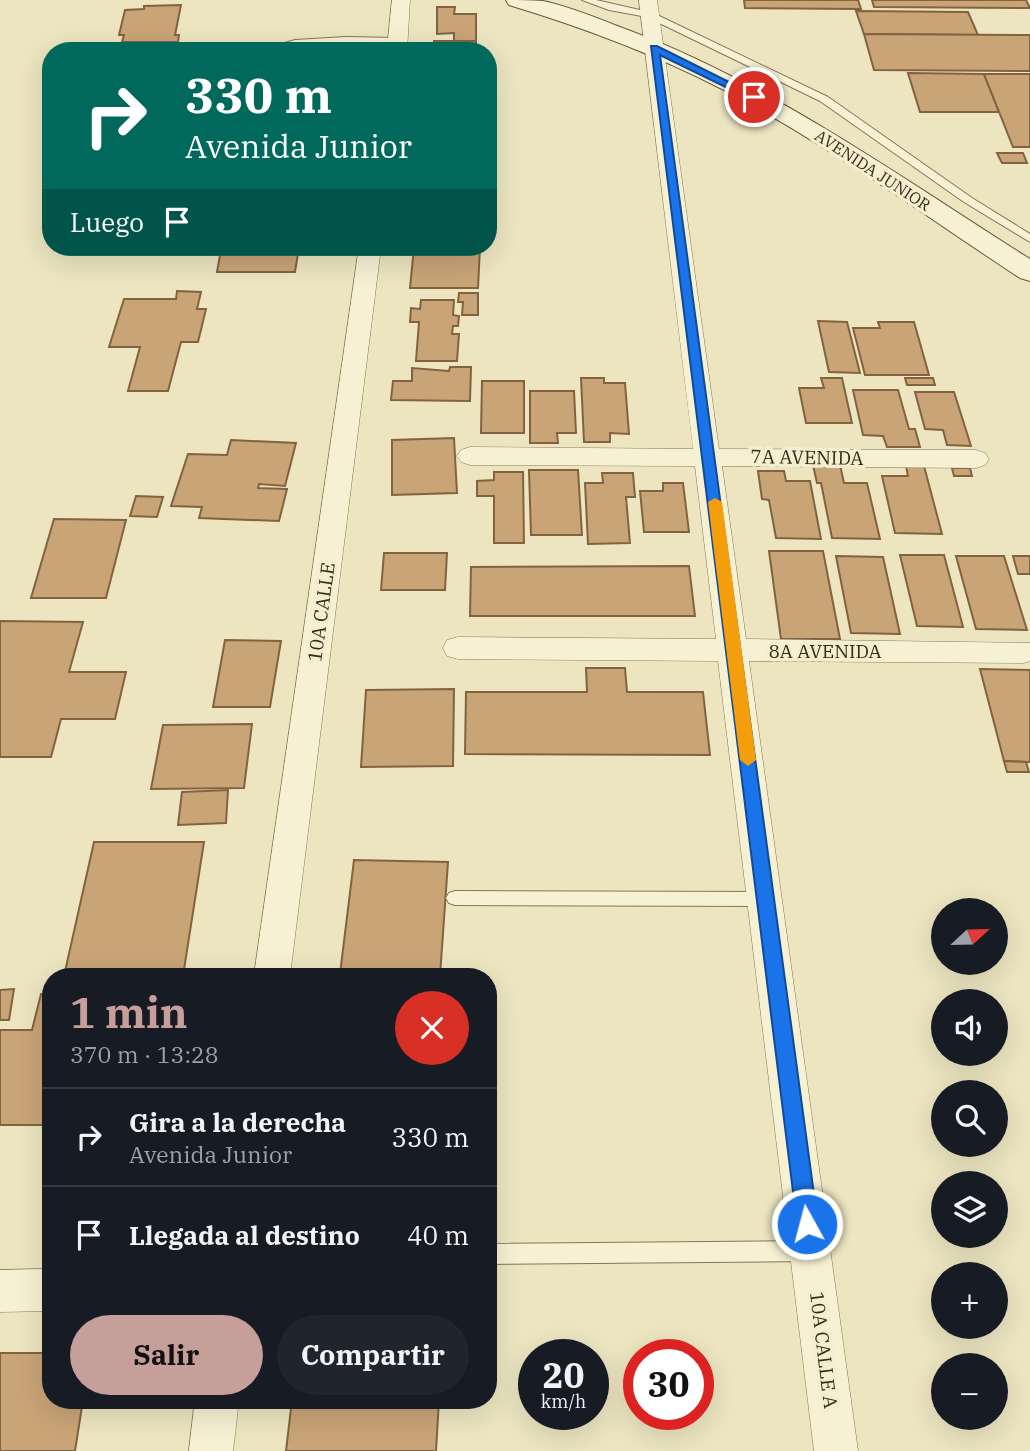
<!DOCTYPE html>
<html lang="es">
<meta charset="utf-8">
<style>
:root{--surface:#171b24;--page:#20242c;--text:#f1f3f6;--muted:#9ea1a6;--line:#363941;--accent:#c69e9a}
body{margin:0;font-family:"IBM Plex Serif",serif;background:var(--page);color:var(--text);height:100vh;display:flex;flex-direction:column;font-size:26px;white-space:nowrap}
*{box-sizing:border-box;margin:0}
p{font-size:23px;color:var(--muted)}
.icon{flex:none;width:38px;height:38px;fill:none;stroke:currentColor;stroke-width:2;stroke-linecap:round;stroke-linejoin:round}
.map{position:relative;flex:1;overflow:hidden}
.drawer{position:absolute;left:42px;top:968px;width:455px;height:441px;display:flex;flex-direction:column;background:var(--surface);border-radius:28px;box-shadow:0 7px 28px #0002}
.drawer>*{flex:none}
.guide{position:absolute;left:42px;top:42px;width:455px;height:214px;border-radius:28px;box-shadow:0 7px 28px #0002;background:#00695c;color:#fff;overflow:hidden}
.needle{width:46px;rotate:68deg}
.controls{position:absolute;left:931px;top:898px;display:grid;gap:14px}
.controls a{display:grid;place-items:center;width:77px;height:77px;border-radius:50%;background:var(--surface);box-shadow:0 7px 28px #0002;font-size:35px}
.speed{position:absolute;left:518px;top:1339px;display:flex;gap:14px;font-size:35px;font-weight:700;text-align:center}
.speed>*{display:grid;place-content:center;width:91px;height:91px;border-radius:50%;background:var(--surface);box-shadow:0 7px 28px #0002;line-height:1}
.speed small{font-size:18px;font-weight:400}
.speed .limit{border:10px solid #d22;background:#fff;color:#111}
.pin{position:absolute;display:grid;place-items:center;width:60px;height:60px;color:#fff;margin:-30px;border:4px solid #fff;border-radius:50%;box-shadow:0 2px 7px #0007}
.me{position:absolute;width:77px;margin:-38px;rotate:353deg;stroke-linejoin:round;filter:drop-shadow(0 0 5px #0008)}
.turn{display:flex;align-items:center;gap:24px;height:147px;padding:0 28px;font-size:32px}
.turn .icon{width:91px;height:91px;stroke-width:2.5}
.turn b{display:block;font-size:49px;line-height:60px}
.then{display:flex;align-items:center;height:66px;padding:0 28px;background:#0003;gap:14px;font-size:26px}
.round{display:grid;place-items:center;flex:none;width:74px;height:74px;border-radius:37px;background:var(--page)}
.headline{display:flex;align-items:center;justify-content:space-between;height:119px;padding:0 28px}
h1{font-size:42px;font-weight:800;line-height:52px;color:var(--accent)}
.action{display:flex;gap:14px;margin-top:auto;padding:14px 28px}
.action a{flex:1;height:80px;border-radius:42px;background:var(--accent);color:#111;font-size:28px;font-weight:800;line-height:80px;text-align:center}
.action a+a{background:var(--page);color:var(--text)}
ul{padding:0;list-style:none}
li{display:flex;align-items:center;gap:21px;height:98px;padding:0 28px;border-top:2px solid var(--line)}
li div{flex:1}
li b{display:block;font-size:26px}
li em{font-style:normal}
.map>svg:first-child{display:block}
.building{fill:#c9a477;stroke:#83633f;stroke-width:2}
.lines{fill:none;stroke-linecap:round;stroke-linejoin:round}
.service-casing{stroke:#847659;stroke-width:2}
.minor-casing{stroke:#847659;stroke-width:1}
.secondary-casing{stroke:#66563c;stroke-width:2}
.service{fill:#f7f1d3;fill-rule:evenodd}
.minor{fill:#f7f1d3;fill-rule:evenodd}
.secondary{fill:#f7f1d3;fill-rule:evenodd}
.route{fill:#1a73e8;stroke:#114b97;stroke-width:2}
.slow{fill:#f59e0b}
.labels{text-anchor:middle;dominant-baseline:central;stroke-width:7;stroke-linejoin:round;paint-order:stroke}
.far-street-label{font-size:16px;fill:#342b1d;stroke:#f4eecf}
.street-label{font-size:19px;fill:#342b1d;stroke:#f4eecf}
</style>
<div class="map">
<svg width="1030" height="1451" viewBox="0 0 1030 1451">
<rect width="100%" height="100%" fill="#ece5c0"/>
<g class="building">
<path d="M744,0H858L861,9L745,8Z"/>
<path d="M872,0H1026L1030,8L874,7Z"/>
<path d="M181,5L175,35H179L178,42H122L124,35H119L125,10L144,9V6Z"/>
<path d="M437,7H455L454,14H476V41H454V33L437,34Z"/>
<path d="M856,11L968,12L978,35L864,34Z"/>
<path d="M864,34L1030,35V71L874,70Z"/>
<rect x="434" y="41" width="42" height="10"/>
<path d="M908,73L984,74L999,112H920Z"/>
<path d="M984,74H1030V147H1013Z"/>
<path d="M997,153H1023L1027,163H1002Z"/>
<path d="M256,247H299L295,272H217L220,255H254Z"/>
<path d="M414,247H480L478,288H410Z"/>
<path d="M177,291L201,292L197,309H206L198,342H181L168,391H128L140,347H109L124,299H176Z"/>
<path d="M459,293H478V315H462L463,302H458Z"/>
<path d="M421,300H454L453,315L459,316L458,326H453L452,334H459L457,361H416L419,322H410L411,308L420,309Z"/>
<path d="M818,321L847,322L860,373L829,372Z"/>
<path d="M878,322H914L929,375H865L853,328H880Z"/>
<path d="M450,367H471L470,401L391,400L393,381H412V368L449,371Z"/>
<path d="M581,378H604V383H625L629,434L610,433V442H584Z"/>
<path d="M821,378H842L852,423H806L799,388H824Z"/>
<path d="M905,378H933L935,385H907Z"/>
<path d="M482,381H524V433H481Z"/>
<path d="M853,390H898L909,429H915L920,447H887L883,436L863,435Z"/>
<path d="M530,391H574L576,433H557L558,443H530Z"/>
<path d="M915,392H954L971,446L947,445L943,430L925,429Z"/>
<path d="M454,438L457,493L392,495V440Z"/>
<path d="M231,440L296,443L285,486L259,484L258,488L287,489L279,521L199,518L202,507L171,506L188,454L227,455Z"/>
<path d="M813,465H840L844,483H867L880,539L832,538L821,483H817Z"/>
<path d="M906,466H924L942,534L895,533L882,476H908Z"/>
<path d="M952,468H970L972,476H954Z"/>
<path d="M529,470H578L582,535H531Z"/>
<path d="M758,471H784L786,481H810L821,539L776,538L769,500L762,499Z"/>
<path d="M494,472H523L524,543H494V496H477V481L494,480Z"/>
<path d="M602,473H633L635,497H626L630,543L588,544L585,483H603Z"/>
<path d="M663,483H683L689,532H644L640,491H663Z"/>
<path d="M136,496L163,497L157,517L130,516Z"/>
<path d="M54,519L126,520L106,598H31Z"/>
<path d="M769,551H823L840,639H781Z"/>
<path d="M384,553H447L445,590H381Z"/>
<path d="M900,555H944L963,627L917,626Z"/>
<path d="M836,556L883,557L900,634L851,633Z"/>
<path d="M956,556H1004L1027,630L976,629Z"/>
<path d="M1013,556H1030V574H1018Z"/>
<path d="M689,566L695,616H470L471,567Z"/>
<path d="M0,621L83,622L69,672H126L115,719H61L51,757H0Z"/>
<path d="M225,640L281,641L270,707H213Z"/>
<path d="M586,668H625L627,692H703L710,755L465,754L466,692H587Z"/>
<path d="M980,669L1030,670V762L1004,761Z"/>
<path d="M454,689L453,766L361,767L366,690Z"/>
<path d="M252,724L244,788L151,789L163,725Z"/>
<path d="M1004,761L1026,762L1029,772H1007Z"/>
<path d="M228,790L226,823L178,825L182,792Z"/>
<path d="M94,842H204L183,976H64Z"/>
<path d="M354,860L448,862L440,976L340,974Z"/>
<path d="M14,989L9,1020H0V990Z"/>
<path d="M41,994L51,995V1125H0V1030H32Z"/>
<path d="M0,1353H51V1400H83L75,1451H0Z"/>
<path d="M292,1400H439L436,1451H286Z"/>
</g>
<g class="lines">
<g class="service-casing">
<g id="service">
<path d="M582,0H596L653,13L828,97L972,198L1030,234V242L964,202L820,101L647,17L609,10Z"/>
<path d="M346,37L398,38L403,41L398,44L329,43L257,51L295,40Z"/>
<path d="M455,891L766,892L772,894L775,899L772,904L766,906L455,905L449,903L446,898L449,893Z"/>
<path d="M808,1241L815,1244L818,1251L815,1258L808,1261L488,1264V1244Z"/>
</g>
</g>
<g class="minor-casing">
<g id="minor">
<path d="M392,0H410L407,51H387Z"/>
<path d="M639,0H657L719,449L976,450L985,453L989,459L985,465L976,468L722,466L746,639L1030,643V661L1024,663L749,661L858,1451H814L718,661L458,659L447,656L443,648L447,640L458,637L716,639L695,466L470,465L461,462L457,456L461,450L470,447L693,449Z"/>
<path d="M359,247H381L290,976H254Z"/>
<path d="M51,1269V1311L0,1312V1270Z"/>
<path d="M195,1400H239L233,1451H189Z"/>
</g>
</g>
<g class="secondary-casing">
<path id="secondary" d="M506,0C518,0 531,0 543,1C572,7 601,20 628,30C773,85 900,177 1030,259V281L1020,278C924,215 824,142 722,89C654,54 582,27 509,5Z"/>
</g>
<use href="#service" class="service"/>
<use href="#minor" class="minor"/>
<use href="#secondary" class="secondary"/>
</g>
<path class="route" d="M651,46H657L759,97L750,99L660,55L818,1224L815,1231L807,1234L800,1231L797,1224Z"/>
<path class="slow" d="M715,498L722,502L756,760L748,766L740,760L708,502Z"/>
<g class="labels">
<g class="far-street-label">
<text transform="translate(873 170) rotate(33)">AVENIDA JUNIOR</text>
</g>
<g class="street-label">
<text transform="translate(807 457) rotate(1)">7A AVENIDA</text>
<text transform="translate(321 612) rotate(-82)">10A CALLE</text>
<text x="825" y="651">8A AVENIDA</text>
<text transform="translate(824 1350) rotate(83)">10A CALLE A</text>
</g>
</g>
</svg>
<div class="controls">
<a><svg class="needle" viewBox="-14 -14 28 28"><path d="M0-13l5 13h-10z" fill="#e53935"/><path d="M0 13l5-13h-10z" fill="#9ea1a6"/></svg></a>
<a><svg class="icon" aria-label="sound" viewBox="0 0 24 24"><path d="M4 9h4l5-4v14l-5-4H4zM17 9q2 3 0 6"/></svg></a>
<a><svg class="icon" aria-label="search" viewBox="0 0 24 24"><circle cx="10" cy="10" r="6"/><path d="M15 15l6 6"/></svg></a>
<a><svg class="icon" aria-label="layers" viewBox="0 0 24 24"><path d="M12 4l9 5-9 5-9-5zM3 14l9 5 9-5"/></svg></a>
<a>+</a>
<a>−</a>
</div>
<div class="speed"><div>20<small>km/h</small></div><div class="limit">30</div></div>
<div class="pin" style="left:754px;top:97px;background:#d93025"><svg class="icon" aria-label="arrive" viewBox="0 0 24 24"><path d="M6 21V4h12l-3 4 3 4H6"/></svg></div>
<svg class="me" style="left:807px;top:1224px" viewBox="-20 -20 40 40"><circle r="17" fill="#1a73e8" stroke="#fff" stroke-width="3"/><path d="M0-11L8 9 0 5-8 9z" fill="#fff"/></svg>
<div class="guide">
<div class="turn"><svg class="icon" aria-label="right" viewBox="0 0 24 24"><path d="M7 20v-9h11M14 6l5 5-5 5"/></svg><div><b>330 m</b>Avenida Junior</div></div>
<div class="then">Luego<svg class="icon" aria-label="arrive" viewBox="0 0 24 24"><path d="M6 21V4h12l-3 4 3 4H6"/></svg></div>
</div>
<section class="drawer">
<div class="headline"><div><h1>1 min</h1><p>370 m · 13:28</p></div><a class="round" style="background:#d93025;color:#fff"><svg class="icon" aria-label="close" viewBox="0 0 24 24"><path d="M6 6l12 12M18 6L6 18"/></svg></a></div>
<ul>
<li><svg class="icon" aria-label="right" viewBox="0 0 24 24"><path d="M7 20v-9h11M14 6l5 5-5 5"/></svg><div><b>Gira a la derecha</b><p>Avenida Junior</p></div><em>330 m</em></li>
<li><svg class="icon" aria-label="arrive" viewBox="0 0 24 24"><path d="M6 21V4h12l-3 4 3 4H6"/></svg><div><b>Llegada al destino</b></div><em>40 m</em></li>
</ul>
<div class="action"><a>Salir</a><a>Compartir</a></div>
</section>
</div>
